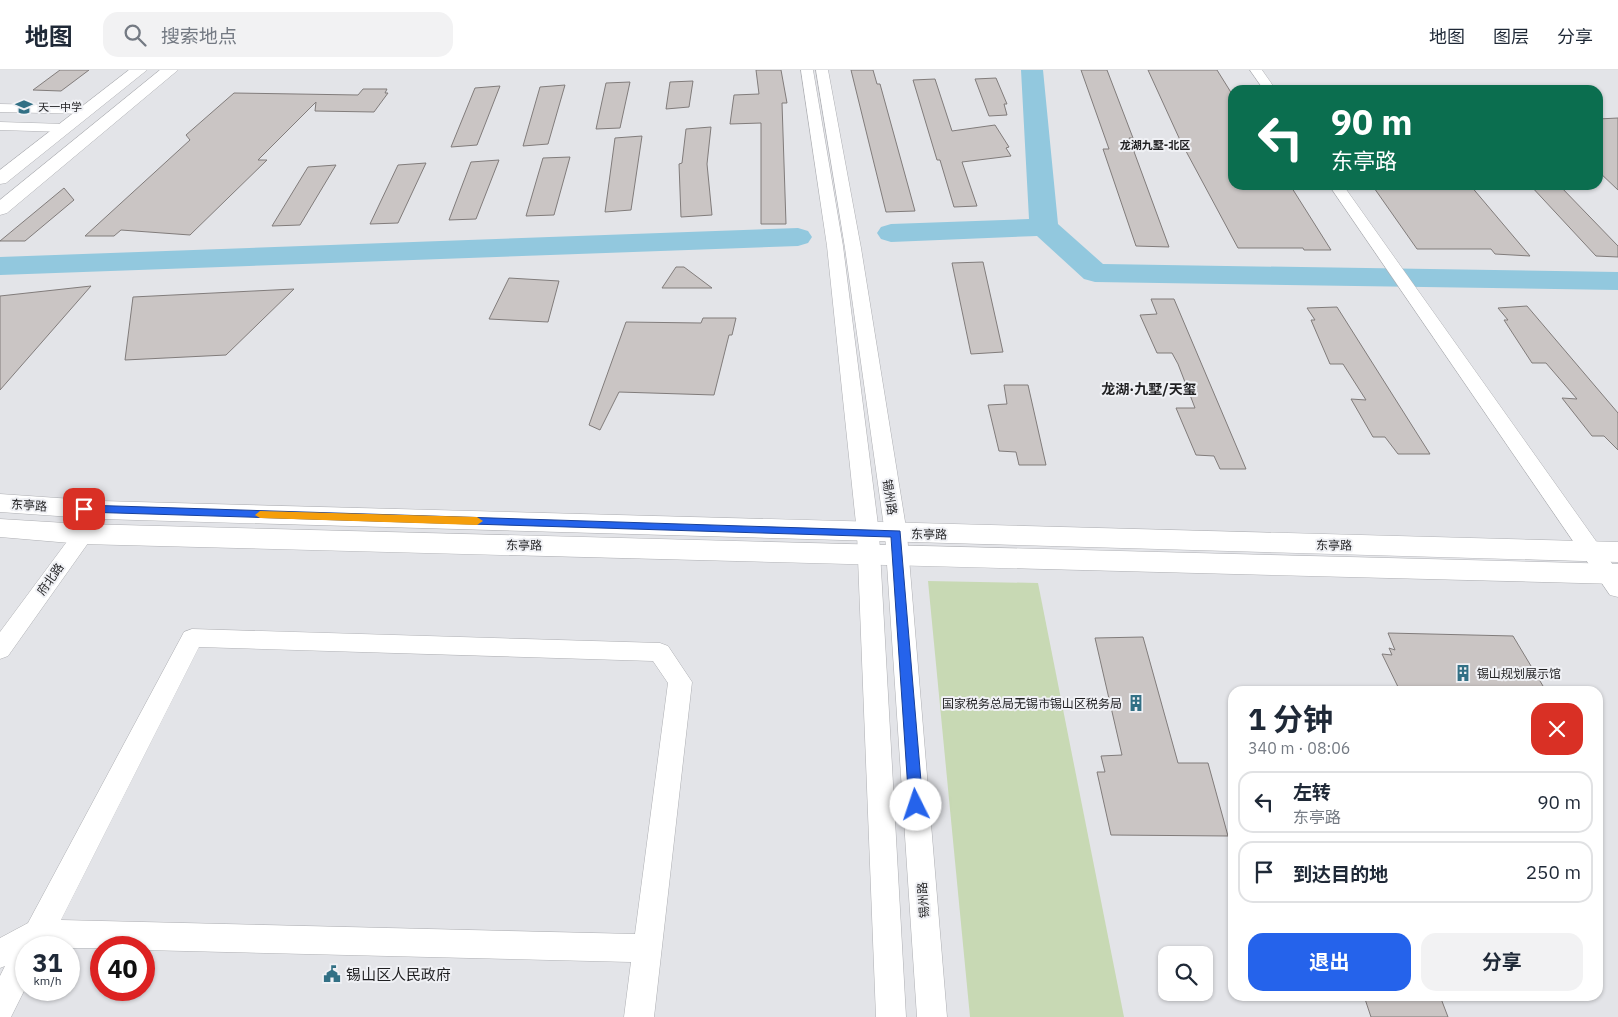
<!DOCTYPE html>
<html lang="zh">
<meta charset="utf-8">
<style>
:root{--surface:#fff;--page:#f2f2f3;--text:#1f2937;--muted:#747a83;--line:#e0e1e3;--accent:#2563eb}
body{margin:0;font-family:"IBM Plex Sans","Noto Sans SC",sans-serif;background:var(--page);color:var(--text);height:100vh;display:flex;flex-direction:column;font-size:19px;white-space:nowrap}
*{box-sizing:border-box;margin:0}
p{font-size:16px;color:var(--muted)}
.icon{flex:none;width:28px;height:28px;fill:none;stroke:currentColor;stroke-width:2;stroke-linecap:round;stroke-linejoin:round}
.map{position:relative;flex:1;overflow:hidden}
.panel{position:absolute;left:1228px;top:616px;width:375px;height:315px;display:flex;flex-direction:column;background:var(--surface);border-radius:15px;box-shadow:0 1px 4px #0004}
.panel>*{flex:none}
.top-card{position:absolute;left:1228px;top:15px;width:375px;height:105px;border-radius:15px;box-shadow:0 1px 4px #0004;background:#0b6e4f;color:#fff;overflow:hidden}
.tools{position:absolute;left:1158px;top:876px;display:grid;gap:10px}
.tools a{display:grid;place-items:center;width:55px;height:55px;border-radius:10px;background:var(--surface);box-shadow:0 1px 4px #0004;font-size:25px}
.speed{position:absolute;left:15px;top:866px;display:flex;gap:10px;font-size:25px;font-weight:700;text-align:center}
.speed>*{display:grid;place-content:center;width:65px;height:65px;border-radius:50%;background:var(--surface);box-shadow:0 1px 4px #0004;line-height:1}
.speed small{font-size:12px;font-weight:400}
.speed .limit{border:8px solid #d22;background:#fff;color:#111}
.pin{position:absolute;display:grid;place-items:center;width:42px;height:42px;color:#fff;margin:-21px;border-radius:10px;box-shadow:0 2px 8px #0006}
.me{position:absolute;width:55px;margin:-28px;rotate:356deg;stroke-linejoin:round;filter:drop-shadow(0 0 4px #0008)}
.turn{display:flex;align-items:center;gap:18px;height:105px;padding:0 20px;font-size:22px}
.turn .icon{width:65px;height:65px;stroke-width:2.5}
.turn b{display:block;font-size:35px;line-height:42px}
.round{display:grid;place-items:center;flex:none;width:52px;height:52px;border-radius:15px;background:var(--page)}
.head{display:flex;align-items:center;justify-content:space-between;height:85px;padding:0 20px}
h1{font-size:30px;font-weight:700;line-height:38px}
.cta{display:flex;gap:10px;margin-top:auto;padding:10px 20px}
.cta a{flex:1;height:58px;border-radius:15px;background:var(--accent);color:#fff;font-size:20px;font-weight:700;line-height:58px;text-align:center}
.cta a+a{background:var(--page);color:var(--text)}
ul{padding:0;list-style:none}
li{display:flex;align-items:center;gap:15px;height:62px;margin:0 10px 8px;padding:0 10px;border:2px solid var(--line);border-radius:15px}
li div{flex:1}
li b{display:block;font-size:19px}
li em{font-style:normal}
header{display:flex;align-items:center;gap:30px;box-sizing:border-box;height:70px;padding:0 25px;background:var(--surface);border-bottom:1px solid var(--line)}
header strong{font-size:24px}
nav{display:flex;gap:28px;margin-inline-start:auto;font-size:18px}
.search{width:350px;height:45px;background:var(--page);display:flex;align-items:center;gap:12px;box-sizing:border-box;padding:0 18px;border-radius:15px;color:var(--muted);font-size:19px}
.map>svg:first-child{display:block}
.green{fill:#c8d9b4}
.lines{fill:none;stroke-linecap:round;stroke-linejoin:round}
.river{fill:#92c8de;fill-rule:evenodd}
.building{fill:#cac5c4;stroke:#817c7b}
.minor-casing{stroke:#aeafb3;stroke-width:1}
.major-casing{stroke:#aeafb3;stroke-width:1}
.minor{fill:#fff;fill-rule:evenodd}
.major{fill:#fff;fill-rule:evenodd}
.route{fill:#2563eb;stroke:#184099}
.slow{fill:#f59e0b}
.labels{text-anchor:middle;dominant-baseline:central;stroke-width:4;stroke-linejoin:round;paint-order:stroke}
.far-poi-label{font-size:11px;fill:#1f1f21;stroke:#f0f1f5;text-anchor:start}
.far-neighbourhood-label{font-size:11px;font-weight:bold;fill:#1f1f21;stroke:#f0f1f5}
.street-label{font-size:12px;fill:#1f1f21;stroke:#f0f1f5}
.poi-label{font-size:12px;fill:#1f1f21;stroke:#f0f1f5;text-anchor:start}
.neighbourhood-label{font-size:14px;font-weight:bold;fill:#1f1f21;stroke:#f0f1f5}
.near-poi-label{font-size:15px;fill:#1f1f21;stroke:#f0f1f5;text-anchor:start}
</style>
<header>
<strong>地图</strong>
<div class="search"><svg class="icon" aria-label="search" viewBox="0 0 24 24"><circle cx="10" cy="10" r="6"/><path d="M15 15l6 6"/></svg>搜索地点</div>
<nav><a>地图</a><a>图层</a><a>分享</a></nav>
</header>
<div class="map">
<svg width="1618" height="947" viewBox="0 0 1618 947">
<rect width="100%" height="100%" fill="#e3e4e8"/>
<path class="green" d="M928,511L1038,513L1124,947H970Z"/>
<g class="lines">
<g class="river">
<path d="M1021,0H1043L1058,154L1103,194L1618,202V220L1095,212L1084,209L1037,166L891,172L881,169L877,163L881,157L891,154L1029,149Z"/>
<path d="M798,158L808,161L812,167L808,173L798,176L0,205V187Z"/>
</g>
</g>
<g class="building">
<path d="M60,0H89L61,21L33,20Z"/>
<path d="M756,0H781L787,33H782L786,154H761V53L730,54L734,25L759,24Z"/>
<path d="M851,0H873L877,14H880L915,141L886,142Z"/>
<path d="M1081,0H1107L1133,68H1129L1169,177L1136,176L1103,79H1109Z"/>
<path d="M1148,0H1217L1232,24V115H1290L1331,180H1304L1303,178H1238L1180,70Z"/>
<path d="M996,8L1007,34H1004L1007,45L989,46L975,9Z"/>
<path d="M935,9L952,61L995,55L1009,77L1006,78L1011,86L962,92L977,136L954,137L940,90H937L913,10Z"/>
<path d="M693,11L689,37L666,39L670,12Z"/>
<path d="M630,12L620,58L596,59L606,13Z"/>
<path d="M565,15L548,74L523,76L540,17Z"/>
<path d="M500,16L477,75L451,77L475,18Z"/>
<path d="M363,19H387L385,23H388L374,42L315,41L316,32L258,90H267L190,165L121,160L114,166H85L190,70L186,65L234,23L358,25Z"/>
<path d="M1618,48V120L1598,101V49Z"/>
<path d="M711,57L707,94L712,145L681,147L679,94L682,93L686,59Z"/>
<path d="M642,66L631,140L605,142L615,68Z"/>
<path d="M570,87L554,145L526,146L543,88Z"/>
<path d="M499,90L476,149L449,150L471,92Z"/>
<path d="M426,93L398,153L370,154L398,95Z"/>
<path d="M336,95L300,155L272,156L308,97Z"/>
<path d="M1372,115H1470L1530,186L1495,184L1491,179H1417Z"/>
<path d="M1530,115H1559L1618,176V187L1596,186Z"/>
<path d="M64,118L74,130L25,171H0Z"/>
<path d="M983,192L1003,282L971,284L952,193Z"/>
<path d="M676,197H684L712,218H662Z"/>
<path d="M509,208L559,211L548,252L489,249Z"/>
<path d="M91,216L0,320V226Z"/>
<path d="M294,219L226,285L125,290L133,227Z"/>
<path d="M1151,229H1174L1246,399H1220L1214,386L1196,385L1176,338H1195L1178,294L1172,283H1157L1140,245L1157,244Z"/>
<path d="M1527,236L1618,343V380L1604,366H1592L1562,328L1577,329L1546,293H1532L1504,250H1508L1498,238Z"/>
<path d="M1337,237L1430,384H1398L1385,367H1373L1351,329L1366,330L1343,294H1330L1311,250H1315L1307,238Z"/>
<path d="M703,248H736L732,265H729L714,325L619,322L600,360L589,355L626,252L701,253Z"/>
<path d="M1004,315H1028L1046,395H1019L1016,382L999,381L988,335L1007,334Z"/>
<path d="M1388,563L1513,566L1546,621H1400L1382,584L1392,585L1389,578L1395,580Z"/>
<path d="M1143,567L1178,693H1208L1228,766L1111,765L1097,702H1105L1101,686L1122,685L1095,568Z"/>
<path d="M1364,926H1440L1448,947H1371Z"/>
</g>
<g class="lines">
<g class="minor-casing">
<g id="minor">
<path d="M801,0H813L843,176L879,463L906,947H876L857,463L827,176Z"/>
<path d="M816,0H828L861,178L907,464L947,947H917L885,464L845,178Z"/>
<path d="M1250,0H1262L1276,20H1264Z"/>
<path d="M0,34L87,36L93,40L87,44L0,42Z"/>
<path d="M0,52L65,54L72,58L65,62L0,60Z"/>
<path d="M1329,115H1343L1618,502V527L1610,525Z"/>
<path d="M101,433L108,435L111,440L108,445L8,586L0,589V562L94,435Z"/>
<path d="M192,559L660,573L668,576L692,612L654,947H624L631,892L144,880V878H26V917L11,947H0V906L5,896L0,898V868L28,853L184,562ZM199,577L653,591L668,613L635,864L61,850Z"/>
</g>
</g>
<g class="major-casing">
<g id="major">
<path d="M129,0H147L6,113L0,114V100Z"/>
<path d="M160,0H178L7,143L0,145V130Z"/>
<path d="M0,424L101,431L1618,472V492L101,449L0,442Z"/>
<path d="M0,449L82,454L1618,494V514L82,474L0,467Z"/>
</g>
</g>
<use href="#minor" class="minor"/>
<use href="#major" class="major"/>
</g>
<path class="route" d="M84,435L900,461L923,735L921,740L916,742L911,740L909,735L891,467L84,442L79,439Z"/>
<path class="slow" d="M260,441L477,447L483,451L477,455L260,448L255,445Z"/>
<defs>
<g id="school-bare" transform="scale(1.35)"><path d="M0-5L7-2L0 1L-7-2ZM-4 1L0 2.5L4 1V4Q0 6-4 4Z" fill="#327085" stroke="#f0f1f5" stroke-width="2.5" paint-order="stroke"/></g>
<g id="building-bare" transform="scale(1.35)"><path d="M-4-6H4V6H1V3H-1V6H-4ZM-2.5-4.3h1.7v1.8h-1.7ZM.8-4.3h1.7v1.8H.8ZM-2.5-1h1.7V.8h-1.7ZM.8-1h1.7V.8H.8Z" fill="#327085" stroke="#f0f1f5" stroke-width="2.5" paint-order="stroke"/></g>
<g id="civic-bare" transform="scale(1.35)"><path d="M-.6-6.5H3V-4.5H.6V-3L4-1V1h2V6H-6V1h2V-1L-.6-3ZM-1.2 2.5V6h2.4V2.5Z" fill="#327085" stroke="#f0f1f5" stroke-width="2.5" paint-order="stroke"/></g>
</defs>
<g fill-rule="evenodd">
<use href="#school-bare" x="24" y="37"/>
<use href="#building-bare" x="1463" y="603"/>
<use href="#building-bare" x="1136" y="633"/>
<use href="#civic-bare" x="332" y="904"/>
</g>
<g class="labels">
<g class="far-poi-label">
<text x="38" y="37">天一中学</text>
</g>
<g class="far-neighbourhood-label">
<text x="1155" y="75">龙湖九墅-北区</text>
</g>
<g class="street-label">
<text transform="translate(890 427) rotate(81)">锡州路</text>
<text transform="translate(29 435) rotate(4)">东亭路</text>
<text transform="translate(929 464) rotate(1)">东亭路</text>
<text transform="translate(524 475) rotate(1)">东亭路</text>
<text transform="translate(1334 475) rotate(1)">东亭路</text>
<text transform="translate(50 509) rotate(-55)">府北路</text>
<text transform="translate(923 830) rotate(-94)">锡州路</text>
</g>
<g class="poi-label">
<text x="1477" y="603">锡山规划展示馆</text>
<text x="1122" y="633" text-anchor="end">国家税务总局无锡市锡山区税务局</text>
</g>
<g class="neighbourhood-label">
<text x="1149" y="319">龙湖·九墅/天玺</text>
</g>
<g class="near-poi-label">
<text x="346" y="904">锡山区人民政府</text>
</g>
</g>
</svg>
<div class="tools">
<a><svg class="icon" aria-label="search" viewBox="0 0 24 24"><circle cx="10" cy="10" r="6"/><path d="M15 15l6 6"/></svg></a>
</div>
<div class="speed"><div>31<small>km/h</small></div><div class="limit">40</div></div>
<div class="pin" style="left:84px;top:439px;background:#d93025"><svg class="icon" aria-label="arrive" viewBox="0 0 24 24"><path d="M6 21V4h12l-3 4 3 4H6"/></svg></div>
<svg class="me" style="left:916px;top:735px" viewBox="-20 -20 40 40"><circle r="19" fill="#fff"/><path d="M0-13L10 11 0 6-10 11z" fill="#2563eb"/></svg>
<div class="top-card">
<div class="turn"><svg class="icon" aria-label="left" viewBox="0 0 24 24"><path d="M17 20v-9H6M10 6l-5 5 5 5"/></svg><div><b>90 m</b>东亭路</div></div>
</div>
<section class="panel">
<div class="head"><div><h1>1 分钟</h1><p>340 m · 08:06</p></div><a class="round" style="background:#d93025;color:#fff"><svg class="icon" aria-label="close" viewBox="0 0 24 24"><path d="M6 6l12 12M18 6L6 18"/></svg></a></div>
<ul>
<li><svg class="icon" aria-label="left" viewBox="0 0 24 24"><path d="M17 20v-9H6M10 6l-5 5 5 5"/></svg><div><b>左转</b><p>东亭路</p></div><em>90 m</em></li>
<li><svg class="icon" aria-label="arrive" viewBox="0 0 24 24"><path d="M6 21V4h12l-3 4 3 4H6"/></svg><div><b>到达目的地</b></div><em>250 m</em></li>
</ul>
<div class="cta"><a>退出</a><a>分享</a></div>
</section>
</div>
